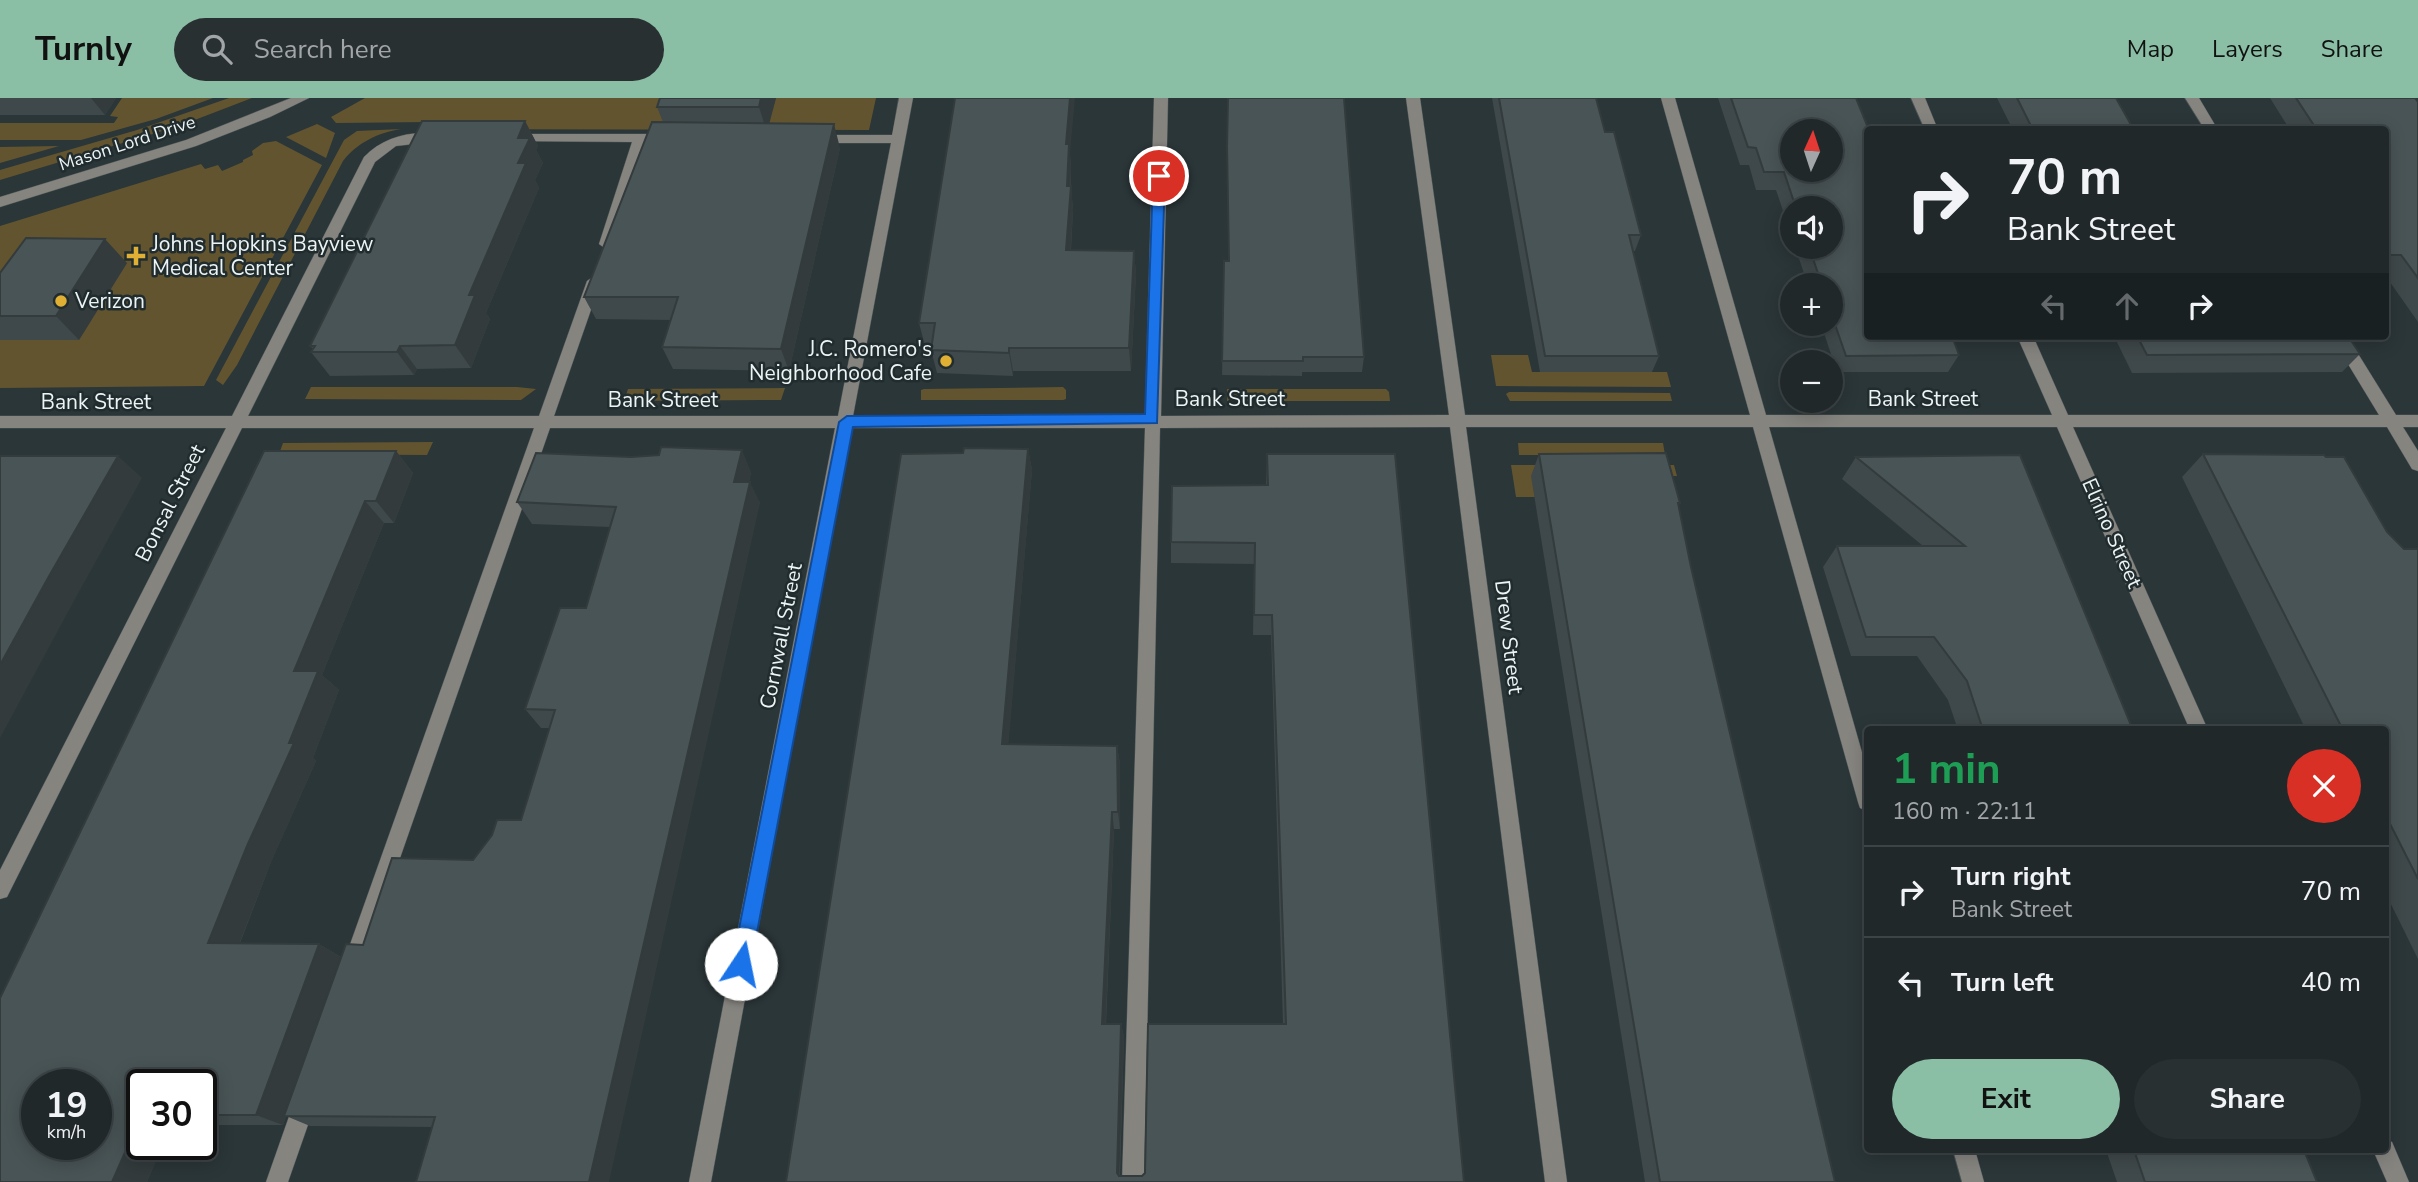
<!DOCTYPE html>
<meta charset="utf-8">
<style>
:root{--surface:#20282a;--page:#283032;--text:#f1f3f6;--muted:#a2a6a8;--line:#3d4447;--accent:#8abfa5}
body{margin:0;font-family:"Nunito Sans",sans-serif;background:var(--page);color:var(--text);height:100vh;display:flex;flex-direction:column;font-size:26px;white-space:nowrap}
*{box-sizing:border-box;margin:0}
p{font-size:23px;color:var(--muted)}
.icon{flex:none;width:38px;height:38px;fill:none;stroke:currentColor;stroke-width:2;stroke-linecap:round;stroke-linejoin:round}
.map{position:relative;flex:1;overflow:hidden}
.drawer{position:absolute;left:1864px;top:628px;width:525px;height:427px;display:flex;flex-direction:column;background:var(--surface);border-radius:7px;box-shadow:0 4px 18px #0003,0 0 0 2px var(--line)}
.drawer>*{flex:none}
.guide{position:absolute;left:1864px;top:28px;width:525px;height:214px;border-radius:7px;box-shadow:0 4px 18px #0003,0 0 0 2px var(--line);background:#20282a;color:var(--text);overflow:hidden}
.needle{width:46px;rotate:3deg}
.tools{position:absolute;left:1780px;top:21px;display:grid;gap:14px}
.tools a{display:grid;place-items:center;width:63px;height:63px;border-radius:50%;background:var(--surface);box-shadow:0 4px 18px #0003,0 0 0 2px var(--line);font-size:35px}
.speed{position:absolute;left:21px;top:971px;display:flex;gap:14px;font-size:35px;font-weight:700;text-align:center}
.speed>*{display:grid;place-content:center;width:91px;height:91px;border-radius:50%;background:var(--surface);box-shadow:0 4px 18px #0003,0 0 0 2px var(--line);line-height:1}
.speed small{font-size:18px;font-weight:400}
.speed .limit{border:4px solid #111;border-radius:10px;background:#fff;color:#111}
.pin{position:absolute;display:grid;place-items:center;width:60px;height:60px;color:#fff;margin:-30px;border:4px solid #fff;border-radius:50%;box-shadow:0 2px 7px #0007}
.me{position:absolute;width:77px;margin:-38px;rotate:11deg;stroke-linejoin:round;filter:drop-shadow(0 0 5px #0008)}
.turn{display:flex;align-items:center;gap:24px;height:147px;padding:0 28px;font-size:32px}
.turn .icon{width:91px;height:91px;stroke-width:2.5}
.turn b{display:block;font-size:49px;line-height:60px}
.lanes{display:flex;align-items:center;height:66px;padding:0 28px;background:#0003;justify-content:center;gap:35px;direction:ltr}
.lanes .off{opacity:.35}
.round{display:grid;place-items:center;flex:none;width:74px;height:74px;border-radius:37px;background:var(--page)}
.head{display:flex;align-items:center;justify-content:space-between;height:119px;padding:0 28px}
h1{font-size:42px;font-weight:700;line-height:52px;color:#1e9e55}
.action{display:flex;gap:14px;margin-top:auto;padding:14px 28px}
.action a{flex:1;height:80px;border-radius:42px;background:var(--accent);color:#111;font-size:28px;font-weight:700;line-height:80px;text-align:center}
.action a+a{background:var(--page);color:var(--text)}
ul{padding:0;list-style:none}
li{display:flex;align-items:center;gap:21px;height:91px;padding:0 28px;border-top:2px solid var(--line)}
li div{flex:1}
li b{display:block;font-size:26px}
li em{font-style:normal}
header{display:flex;align-items:center;gap:42px;box-sizing:border-box;height:98px;padding:0 35px;background:var(--accent);color:#111}
header strong{font-size:33px}
nav{display:flex;gap:38px;margin-inline-start:auto;font-size:24px}
.search{width:490px;height:63px;background:var(--page);display:flex;align-items:center;gap:18px;box-sizing:border-box;padding:0 24px;border-radius:38px;color:var(--muted);font-size:26px}
.map>svg:first-child{display:block}
.green{fill:#635430}
.lines{fill:none;stroke-linecap:round;stroke-linejoin:round}
.minor-casing{stroke:#4a5456;stroke-width:1}
.minor{fill:#86847f;fill-rule:evenodd}
.wall{fill:#3f484a}
.shaded-wall{fill:#333b3c}
.building{fill:#495456;stroke:#333b3c;stroke-width:2;fill-rule:evenodd}
.route{fill:#1a73e8;stroke:#114b97;stroke-width:2}
.poi-dot{fill:#dfb034;stroke:#212c2e;stroke-width:2.5}
.labels{text-anchor:middle;dominant-baseline:central;stroke-width:5;stroke-linejoin:round;paint-order:stroke}
.far-street-label{font-size:18px;fill:#edf4f5;stroke:#212c2e}
.poi-label{font-size:21px;fill:#edf4f5;stroke:#212c2e;text-anchor:start}
.street-label{font-size:21px;fill:#edf4f5;stroke:#212c2e}
</style>
<header>
<strong>Turnly</strong>
<div class="search"><svg class="icon" aria-label="search" viewBox="0 0 24 24"><circle cx="10" cy="10" r="6"/><path d="M15 15l6 6"/></svg>Search here</div>
<nav><a>Map</a><a>Layers</a><a>Share</a></nav>
</header>
<div class="map">
<svg width="2418" height="1084" viewBox="0 0 2418 1084">
<rect width="100%" height="100%" fill="#2b3638"/>
<g class="green">
<path d="M122,0H213L156,21L81,42H0V25H114L118,19L110,18Z"/>
<path d="M229,0H252L179,28L0,82V72L137,32Z"/>
<path d="M365,0H876L869,32L426,31L430,24L336,25L331,19Z"/>
<path d="M317,26L335,35L326,60L286,39Z"/>
<path d="M401,31C378,35 358,44 343,63L237,267L223,287L216,282L344,42L357,33Z"/>
<path d="M276,43L322,67L204,288L0,290V128L201,66L205,71L218,67L222,73L243,64V62L253,57L252,53L263,45Z"/>
<path d="M59,48L0,65V49Z"/>
<path d="M1491,257H1528L1532,274H1667L1671,289L1496,288Z"/>
<path d="M311,289H517L536,291L521,302L305,301Z"/>
<path d="M1063,289L1066,292V301L1063,302H921V292L924,291Z"/>
<path d="M785,290L781,302L624,303L628,291Z"/>
<path d="M1227,291H1386L1389,294L1390,303H1227Z"/>
<path d="M1509,294L1670,295L1672,303H1510L1506,296Z"/>
<path d="M433,344L427,357L279,356L283,345H285Z"/>
<path d="M1518,345H1663L1665,357H1519Z"/>
<path d="M1511,367H1674L1677,378H1532L1535,399H1516Z"/>
</g>
<g class="lines">
<g class="minor-casing">
<g id="minor">
<path d="M291,0H309L270,19L196,48L0,109V99L186,42Z"/>
<path d="M899,0H913L853,318H1145L1154,0H1168L1161,318L1449,317L1406,0H1420L1465,317H1750L1661,0H1675L1766,317H2052L2017,238H2033L2068,317H2379L2331,238H2347L2396,317H2418V329H2403L2418,353V373L2412,371L2387,329H2073L2208,632H2190L2057,329H1769L1867,672V713L1860,710L1858,704L1753,329H1466L1567,1084H1545L1450,329L1160,330L1144,1084H1122L1145,330H851L711,1084H689L835,330H550L362,869L359,876L352,879L345,876L342,869L534,330H242L7,799L0,801V772L226,330H0V318H232L364,59C383,39 414,31 441,37V43L396,48L375,64L248,318H539L587,183L594,178L601,183L554,318H838L891,45H814L807,41L814,37H892Z"/>
<path d="M1911,0H1925L1938,32H1925Z"/>
<path d="M2185,0H2199L2218,32H2205Z"/>
<path d="M510,36H667L674,40L667,44H645L613,146L606,151L599,146L632,44L505,43V37Z"/>
<path d="M306,990L314,993L317,1001L288,1084H266L298,993Z"/>
<path d="M2385,1042L2392,1044L2409,1084H2387L2373,1052H2385Z"/>
<path d="M1953,1052H1975L1984,1084H1962Z"/>
</g>
</g>
<use href="#minor" class="minor"/>
</g>
<g class="wall">
<path d="M0,0H116L105,17H0Z"/>
<path d="M776,0L769,26L840,50L789,273L673,271L662,249L671,222L596,221L584,199L663,24L657,9Z"/>
<path d="M1492,0H1596L1605,34L1641,137L1635,153H1633L1659,258L1652,274H1540Z"/>
<path d="M1718,0H1856L1959,257L1948,274H1837L1821,226H1830V187H1808L1795,149H1830V110H1792V139L1776,92H1756L1749,67H1740Z"/>
<path d="M1997,0H2116L2134,32H2013Z"/>
<path d="M2270,0H2415L2418,4V224L2385,177V32H2290Z"/>
<path d="M525,23L538,48L536,52L543,65L535,82L539,90L486,215L490,221L471,270L417,271L414,277L330,278L311,254L313,251L310,248Z"/>
<path d="M1070,56L1071,71V88L1073,112L1071,152L1134,153L1136,176L1131,273H1013V278L937,275L931,252L932,248H925L919,225Z"/>
<path d="M1224,163H1228L1364,259L1362,274H1302V278L1222,277Z"/>
<path d="M127,165L79,242H0V175Z"/>
<path d="M2114,238H2348L2360,256L2342,274L2132,275Z"/>
<path d="M1028,351L1032,372L1008,646L1117,648L1120,666V731H1114L1106,926H1121L1124,939L1120,1078H1142L1283,926L1271,537H1253L1254,466L1171,465V444L1266,387L1267,356L1464,1084H786Z"/>
<path d="M396,353L413,375L394,425H384L322,577L339,592L313,660L316,663L271,764L240,845L319,846L341,859L363,847L473,762L521,722L550,630H541L525,611L586,510L610,429L532,426L517,404L751,374L749,384L760,405L432,1029L310,1028L286,1018L283,1027H201V987H142V1046H163L147,1084H0V900Z"/>
<path d="M1539,356L1680,405L1678,409L1691,469L1835,1084H1645L1531,378Z"/>
<path d="M2203,356L2326,359L2387,434L2404,451H2418V861L2385,794V632H2306L2182,379Z"/>
<path d="M2020,357L2133,632H1958L1948,602L1917,558H1851L1823,469L1837,448H1923L1842,381L1856,359Z"/>
<path d="M2106,1052H2304L2317,1084H2117Z"/>
</g>
<g class="shaded-wall">
<path d="M91,0H116L105,17Z"/>
<path d="M761,0H776L767,34L759,9Z"/>
<path d="M1070,0H1075L1070,56L1071,71L1070,98L1071,88L1073,112L1069,176L1066,152L1067,88L1066,46Z"/>
<path d="M525,23L538,48L536,52L543,65L535,82L539,90L486,215L490,221L471,270L455,247L469,197L518,65V40Z"/>
<path d="M834,26L840,50L789,273L781,251Z"/>
<path d="M105,141L127,165L79,242L56,218Z"/>
<path d="M1134,153L1136,176L1131,273L1129,250Z"/>
<path d="M400,248L417,271L414,277L397,254Z"/>
<path d="M1009,250L1013,273V278L1009,255Z"/>
<path d="M1028,351L1032,372L1007,664L1002,646Z"/>
<path d="M742,352L751,374L744,405L734,384Z"/>
<path d="M396,353L413,375L394,425L376,403Z"/>
<path d="M118,358L142,380L75,501L0,640V567L48,480Z"/>
<path d="M750,384L760,405L609,1084H589Z"/>
<path d="M365,403L384,425L322,577L339,592L313,660L316,663L271,764L234,859L208,845L289,645L294,573Z"/>
<path d="M1117,648L1120,666V731L1118,714Z"/>
<path d="M1112,714L1114,731L1105,939L1102,926Z"/>
<path d="M319,846L342,860L284,1018H286L283,1027L256,1017Z"/>
<path d="M1121,926L1124,939L1119,1084L1117,1075Z"/>
<path d="M141,1016H142V1046H163L147,1084H112Z"/>
</g>
<g class="building">
<path d="M660,0H761L759,9H657Z"/>
<path d="M955,0H1070L1066,46H1069L1067,88H1071L1066,152L1134,153L1129,250H1009V255L931,252L935,225H919Z"/>
<path d="M1228,0H1344L1364,259H1303V263H1222L1224,163H1229L1227,48Z"/>
<path d="M1499,0H1596L1605,34H1614L1641,137H1629L1659,258H1545Z"/>
<path d="M1731,0H1856L1869,32H1867V238H1952L1959,257L1846,258L1830,212V187H1822L1809,149H1830V110H1796L1784,74H1764L1756,50L1748,49ZM1792,33H1830V72H1792Z"/>
<path d="M2017,0H2116L2134,32H2033Z"/>
<path d="M2296,0H2415L2418,4V180L2401,157H2385V32H2317Z"/>
<path d="M422,23H525L518,40H530L518,65H526L469,197H475L455,247L400,248L397,254H311L315,248H310Z"/>
<path d="M652,24L834,26L781,251L662,249L678,199H584Z"/>
<path d="M26,140L105,141L56,218H0V175Z"/>
<path d="M2137,238H2348L2360,256L2147,257Z"/>
<path d="M661,349L742,352L734,384H750L589,1084H416L435,1019L284,1018L346,846L363,847L392,760L473,762L492,737L497,722H521L555,612L525,611L560,510H586L616,409L517,404L536,355L631,359L659,357Z"/>
<path d="M964,350L1028,351L1002,646L1117,648L1118,714H1112L1102,926H1121L1117,1075L1119,1078H1142L1145,1075L1148,926H1286L1272,517H1254L1255,445L1171,444L1172,388L1268,387L1267,356H1395L1464,1084H786L901,356L963,355Z"/>
<path d="M264,353H396L376,403H365L294,573H318L289,645H294L247,748L208,845L319,846L256,1017H201V987H142V1016L112,1084H0V900ZM37,987H96V1046H37Z"/>
<path d="M1666,355L1680,405H1678L1691,469L1835,1084H1660L1539,356Z"/>
<path d="M2203,356L2324,357L2326,359H2344L2387,434L2404,451H2418V781L2385,716V632H2343Z"/>
<path d="M2020,357L2133,632H1983L1967,583L1934,539H1866L1837,448H1965L1856,359Z"/>
<path d="M0,358H118L48,480L0,567Z"/>
<path d="M2134,1052H2304L2317,1084H2145Z"/>
</g>
<path class="route" d="M1159,74L1165,78L1157,325L853,329L751,866L748,872L741,875L735,872L732,866L839,324L847,318L1145,316L1153,78Z"/>
<g class="poi-dot">
<path d="M132.5 147.5h7v7h7v7h-7v7h-7v-7h-7v-7h7z"/>
<circle cx="61" cy="203" r="7"/>
<circle cx="946" cy="263" r="7"/>
</g>
<g class="labels">
<g class="far-street-label">
<text transform="translate(127 45) rotate(-18)">Mason Lord Drive</text>
</g>
<g class="poi-label">
<text x="152" y="146">Johns Hopkins Bayview<tspan x="152" dy="24">Medical Center</tspan></text>
<text x="75" y="203">Verizon</text>
<text x="932" y="251" text-anchor="end">J.C. Romero's<tspan x="932" dy="24">Neighborhood Cafe</tspan></text>
</g>
<g class="street-label">
<text x="1230" y="301">Bank Street</text>
<text x="1923" y="301">Bank Street</text>
<text x="663" y="302">Bank Street</text>
<text x="96" y="304">Bank Street</text>
<text transform="translate(170 405) rotate(-63)">Bonsal Street</text>
<text transform="translate(2112 435) rotate(66)">Elrino Street</text>
<text transform="translate(781 538) rotate(-79)">Cornwall Street</text>
<text transform="translate(1509 539) rotate(83)">Drew Street</text>
</g>
</g>
</svg>
<div class="tools">
<a><svg class="needle" viewBox="-14 -14 28 28"><path d="M0-13l5 13h-10z" fill="#e53935"/><path d="M0 13l5-13h-10z" fill="#a2a6a8"/></svg></a>
<a><svg class="icon" aria-label="sound" viewBox="0 0 24 24"><path d="M4 9h4l5-4v14l-5-4H4zM17 9q2 3 0 6"/></svg></a>
<a>+</a>
<a>−</a>
</div>
<div class="speed"><div>19<small>km/h</small></div><div class="limit">30</div></div>
<div class="pin" style="left:1159px;top:78px;background:#d93025"><svg class="icon" aria-label="arrive" viewBox="0 0 24 24"><path d="M6 21V4h12l-3 4 3 4H6"/></svg></div>
<svg class="me" style="left:741px;top:866px" viewBox="-20 -20 40 40"><circle r="19" fill="#fff"/><path d="M0-13L10 11 0 6-10 11z" fill="#1a73e8"/></svg>
<div class="guide">
<div class="turn"><svg class="icon" aria-label="right" viewBox="0 0 24 24"><path d="M7 20v-9h11M14 6l5 5-5 5"/></svg><div><b>70 m</b>Bank Street</div></div>
<div class="lanes"><svg class="icon off" aria-label="left" viewBox="0 0 24 24"><path d="M17 20v-9H6M10 6l-5 5 5 5"/></svg><svg class="icon off" aria-label="ahead" viewBox="0 0 24 24"><path d="M12 20V5M6 11l6-6 6 6"/></svg><svg class="icon" aria-label="right" viewBox="0 0 24 24"><path d="M7 20v-9h11M14 6l5 5-5 5"/></svg></div>
</div>
<section class="drawer">
<div class="head"><div><h1>1 min</h1><p>160 m · 22:11</p></div><a class="round" style="background:#d93025;color:#fff"><svg class="icon" aria-label="close" viewBox="0 0 24 24"><path d="M6 6l12 12M18 6L6 18"/></svg></a></div>
<ul>
<li><svg class="icon" aria-label="right" viewBox="0 0 24 24"><path d="M7 20v-9h11M14 6l5 5-5 5"/></svg><div><b>Turn right</b><p>Bank Street</p></div><em>70 m</em></li>
<li><svg class="icon" aria-label="left" viewBox="0 0 24 24"><path d="M17 20v-9H6M10 6l-5 5 5 5"/></svg><div><b>Turn left</b></div><em>40 m</em></li>
</ul>
<div class="action"><a>Exit</a><a>Share</a></div>
</section>
</div>
